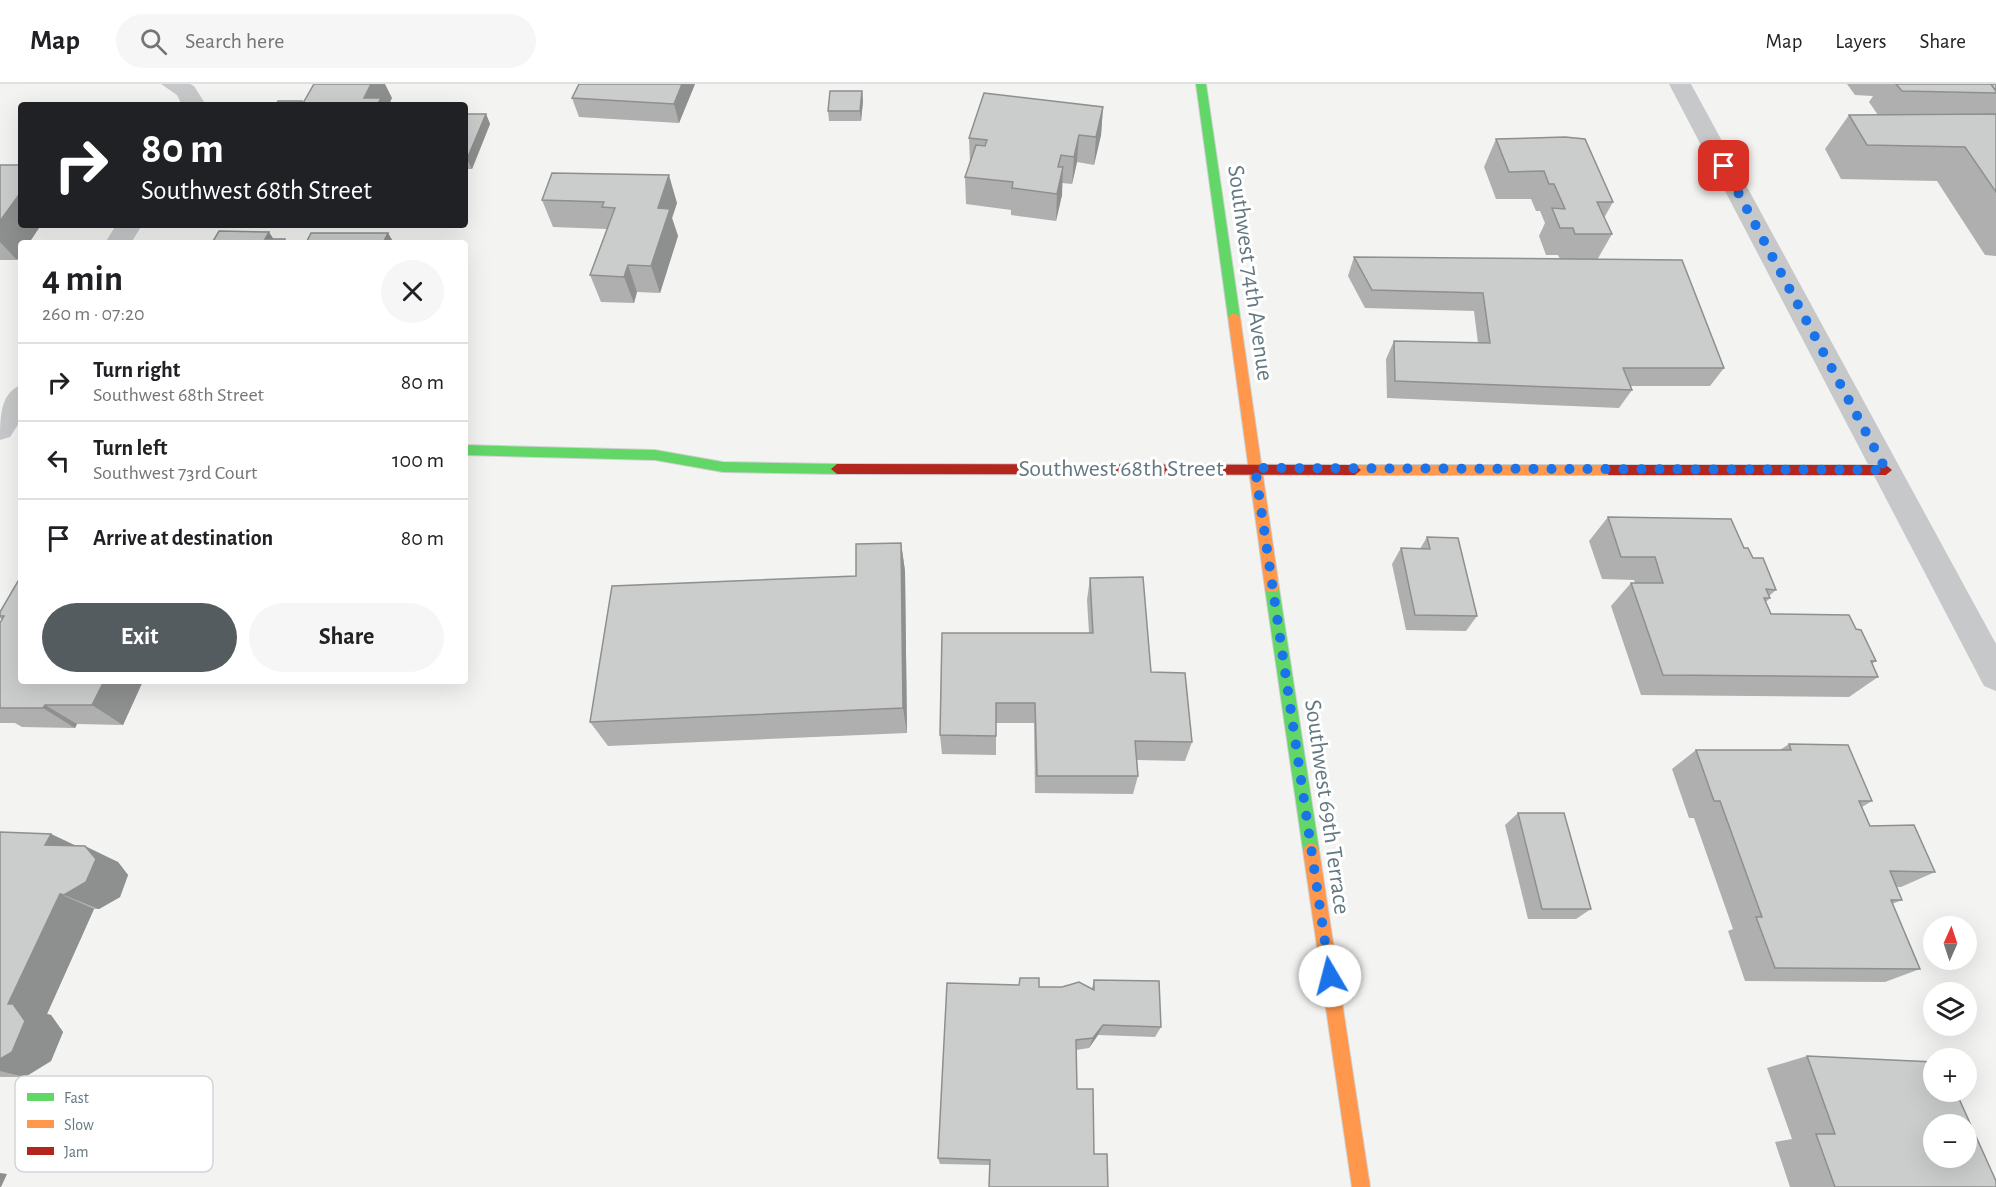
<!DOCTYPE html>
<meta charset="utf-8">
<style>
:root{--surface:#fff;--page:#f6f6f6;--text:#202124;--muted:#757577;--line:#e0e0e0;--accent:#555c5f}
body{margin:0;font-family:"Alegreya Sans",sans-serif;background:var(--page);color:var(--text);height:100vh;display:flex;flex-direction:column;font-size:22px;white-space:nowrap}
*{box-sizing:border-box;margin:0}
p{font-size:20px;color:var(--muted)}
.icon{flex:none;width:33px;height:33px;fill:none;stroke:currentColor;stroke-width:2;stroke-linecap:round;stroke-linejoin:round}
.map{position:relative;flex:1;overflow:hidden}
.panel{position:absolute;left:18px;top:156px;width:450px;height:444px;display:flex;flex-direction:column;background:var(--surface);border-radius:6px;box-shadow:0 6px 24px #0002}
.panel>*{flex:none}
.hud{position:absolute;left:18px;top:18px;width:450px;height:126px;border-radius:6px;box-shadow:0 6px 24px #0002;background:#202124;color:#fff;overflow:hidden}
.needle{width:39px;rotate:3deg}
.tools{position:absolute;left:1923px;top:832px;display:grid;gap:12px}
.tools a{display:grid;place-items:center;width:54px;height:54px;border-radius:50%;background:var(--surface);box-shadow:0 6px 24px #0002;font-size:30px}
.pin{position:absolute;display:grid;place-items:center;width:51px;height:51px;color:#fff;margin:-26px;border-radius:12px;box-shadow:0 3px 9px #0006}
.me{position:absolute;width:66px;margin:-33px;rotate:352deg;stroke-linejoin:round;filter:drop-shadow(0 0 4px #0008)}
.turn{display:flex;align-items:center;gap:21px;height:126px;padding:0 24px;font-size:27px}
.turn .icon{width:78px;height:78px;stroke-width:2.5}
.turn b{display:block;font-size:42px;line-height:51px}
.round{display:grid;place-items:center;flex:none;width:63px;height:63px;border-radius:32px;background:var(--page)}
.overview{display:flex;align-items:center;justify-content:space-between;height:102px;padding:0 24px}
h1{font-size:36px;font-weight:700;line-height:45px}
.cta{display:flex;gap:12px;margin-top:auto;padding:12px 24px}
.cta a{flex:1;height:69px;border-radius:36px;background:var(--accent);color:#fff;font-size:24px;font-weight:700;line-height:69px;text-align:center}
.cta a+a{background:var(--page);color:var(--text)}
ul{padding:0;list-style:none}
li{display:flex;align-items:center;gap:18px;height:78px;padding:0 24px;border-top:2px solid var(--line)}
li div{flex:1}
li b{display:block;font-size:22px}
li em{font-style:normal}
header{display:flex;align-items:center;gap:36px;box-sizing:border-box;height:84px;padding:0 30px;background:var(--surface);border-bottom:2px solid var(--line)}
header strong{font-size:28px}
nav{display:flex;gap:33px;margin-inline-start:auto;font-size:21px}
.search{width:420px;height:54px;background:var(--page);display:flex;align-items:center;gap:15px;box-sizing:border-box;padding:0 21px;border-radius:33px;color:var(--muted);font-size:22px}
.map>svg:first-child{display:block}
.lines{fill:none;stroke-linecap:round;stroke-linejoin:round}
.fast-casing{stroke:#cfd1d1;stroke-width:2}
.slow-casing{stroke:#cfd1d1;stroke-width:2}
.jam-casing{stroke:#cfd1d1;stroke-width:2}
.street{fill:#c7c8c9;fill-rule:evenodd}
.fast{fill:#63d668;fill-rule:evenodd}
.slow{fill:#ff974d;fill-rule:evenodd}
.jam{fill:#b3261e;fill-rule:evenodd}
.wall{fill:#afafaf}
.shaded-wall{fill:#8e8f8f}
.building{fill:#cbcccc;stroke:#8e8f8f;stroke-width:1.5;fill-rule:evenodd}
.route{stroke:#1a73e8;stroke-width:10;stroke-dasharray:0 18}
.labels{text-anchor:middle;dominant-baseline:central;stroke-width:6;stroke-linejoin:round;paint-order:stroke}
.street-label{font-size:24px;fill:#637881;stroke:#fff}
.key{fill:#fff;stroke:#d0d6d9;stroke-width:1.5}
.key-label{font-size:16px;fill:#637881}
</style>
<header>
<strong>Map</strong>
<div class="search"><svg class="icon" aria-label="search" viewBox="0 0 24 24"><circle cx="10" cy="10" r="6"/><path d="M15 15l6 6"/></svg>Search here</div>
<nav><a>Map</a><a>Layers</a><a>Share</a></nav>
</header>
<div class="map">
<svg width="1996" height="1103" viewBox="0 0 1996 1103">
<rect width="100%" height="100%" fill="#f3f3f1"/>
<g class="lines">
<g class="fast-casing">
<g id="fast">
<path d="M1196,0H1206L1240,233L1234,237L1228,233Z"/>
<path d="M465,361L655,366L723,378L837,380L843,385L837,390L723,388L655,376L465,371Z"/>
<path d="M1272,499L1277,500L1279,504L1319,766L1316,771L1311,773L1306,771L1303,766L1265,504L1267,500Z"/>
</g>
</g>
<g class="slow-casing">
<g id="slow">
<path d="M1234,229L1240,233L1279,504L1277,508H1267L1265,504L1228,233Z"/>
<path d="M1355,381H1609L1615,386L1609,391H1355L1349,386Z"/>
<path d="M1311,759L1316,761L1319,766L1370,1103H1352L1303,766L1306,761Z"/>
</g>
</g>
<g class="jam-casing">
<g id="jam">
<path d="M837,380L1355,381L1361,386L1355,391L837,390L831,385Z"/>
<path d="M1609,381H1886L1892,386L1886,391H1609L1603,386Z"/>
</g>
</g>
<g class="street">
<path d="M161,0H190L194,2L206,21H182L177,11Z"/>
<path d="M1669,0H1691L1996,560V607L1984,602Z"/>
<path d="M116,141H142L131,159H105Z"/>
<path d="M21,301V336L10,353L0,356C0,334 0,309 21,301Z"/>
</g>
<use href="#fast" class="fast"/>
<use href="#slow" class="slow"/>
<use href="#jam" class="jam"/>
</g>
<g class="wall">
<path d="M695,0L679,39L579,33L572,14Z"/>
<path d="M1847,0H1996V172L1985,171L1937,97L1841,95L1825,65L1849,31H1878L1869,18L1873,12H1872L1855,11Z"/>
<path d="M862,7L863,17L861,37H829L828,27Z"/>
<path d="M1103,23L1101,51L1094,81L1077,78L1072,100L1062,99V111L1056,137L1011,131V126L966,120L965,93L970,79L969,54Z"/>
<path d="M465,30H486L490,40L472,85H465Z"/>
<path d="M1496,55L1613,118L1604,134L1612,150L1597,176L1724,284L1710,302H1630L1632,306L1619,324L1387,314L1386,275L1394,257L1478,259L1474,227L1365,224L1348,192L1354,173L1560,175L1558,171H1546L1539,152L1545,139L1540,127H1536L1531,115H1496L1484,83Z"/>
<path d="M0,81L21,141H41L17,176H0Z"/>
<path d="M542,116L677,119L672,134L678,152L660,209L637,208L634,219L601,218L590,191L607,145L553,143Z"/>
<path d="M1608,433L1744,464L1753,474L1776,506L1769,512L1770,514L1766,518L1771,530L1856,545L1876,577L1872,580L1878,593L1849,613L1641,611L1611,522L1631,499H1635L1634,496L1602,495L1589,457Z"/>
<path d="M1427,453L1477,532L1466,547L1406,546L1392,480L1401,464L1420,465Z"/>
<path d="M901,459L905,487L907,649L608,662L590,638L856,492Z"/>
<path d="M1090,494L1151,588L1192,658L1185,677L1137,676L1138,692L1133,710L1035,709L1034,639H996V671L942,670L940,651L1089,549L1087,516Z"/>
<path d="M0,528L143,597L123,641L77,640L75,644L22,643L15,639H0V539L2,536L0,534Z"/>
<path d="M1789,660L1872,717L1862,723L1870,742L1935,788L1901,803H1897L1902,816L1892,820L1920,885L1885,898L1745,897L1728,847L1733,845L1694,734H1689L1672,685L1696,666H1780Z"/>
<path d="M1518,729L1591,825L1576,835H1528L1505,741Z"/>
<path d="M0,748L51,750L76,762L118,778L128,791L120,813L99,825H94L47,930L51,931L63,948L51,977L25,993H0Z"/>
<path d="M1094,896L1161,943L1155,953L1098,951L1089,964L1076,966L990,1081L940,1080L938,1074L1039,903L1092,904Z"/>
<path d="M1807,972L1996,1103H1790L1775,1058L1792,1055L1767,984Z"/>
</g>
<g class="shaded-wall">
<path d="M371,0H385L392,14L389,21H368L364,14Z"/>
<path d="M682,0H695L679,39L674,20Z"/>
<path d="M862,7L863,17L861,37L860,27Z"/>
<path d="M1103,23L1101,51L1094,81L1096,53Z"/>
<path d="M486,30L490,40L472,85L467,75Z"/>
<path d="M1079,51L1077,78L1072,100L1074,73Z"/>
<path d="M1063,83L1062,111L1056,137L1057,110Z"/>
<path d="M669,91L677,119L672,134L678,152L660,209L651,182L658,124Z"/>
<path d="M21,108V141H41L29,159H21V170L17,176L0,158V137Z"/>
<path d="M269,148L276,159L265,155Z"/>
<path d="M388,149L394,159H383Z"/>
<path d="M628,181L637,208L634,219L624,193Z"/>
<path d="M901,459L905,487L907,649L903,624Z"/>
<path d="M104,597H143L123,641L92,621Z"/>
<path d="M45,621L77,640L75,644L43,624Z"/>
<path d="M51,750L85,766L45,761Z"/>
<path d="M85,762L118,778L128,791L120,813L99,825L64,811Z"/>
<path d="M60,810L94,825L47,930L51,931L63,948L51,977L25,993L0,987V975L8,920Z"/>
<path d="M1103,941L1098,951L1089,964L1093,954Z"/>
<path d="M0,1089L7,1090L1,1103H0Z"/>
</g>
<g class="building">
<path d="M314,0H371L364,14H381L377,21H302Z"/>
<path d="M579,0H682L674,20L572,14Z"/>
<path d="M1896,0H1991L1996,7V9L1902,7Z"/>
<path d="M1991,0H1996V7Z"/>
<path d="M830,7H862L860,27H828Z"/>
<path d="M984,9L1103,23L1096,53L1079,51L1074,73L1061,71L1058,83H1063L1057,110L1012,104L1013,98L965,93L976,61L985,62L987,56L969,54Z"/>
<path d="M278,17H302V21H276Z"/>
<path d="M465,30H486L467,75H465Z"/>
<path d="M1996,30V108L1965,63L1867,61L1849,31Z"/>
<path d="M1565,53L1585,55L1613,118H1597L1612,150H1575L1573,144H1560L1552,124L1565,125L1554,100H1549L1544,87L1509,88L1496,55Z"/>
<path d="M0,81H21V108L0,137Z"/>
<path d="M552,89L669,91L658,124L670,125L651,182L628,181L624,193L590,191L615,124L602,123L604,118L542,116Z"/>
<path d="M219,147L269,148L265,155H285L283,159H212Z"/>
<path d="M311,149H388L383,159H306Z"/>
<path d="M1354,173L1682,176L1724,284H1623L1632,306L1395,297L1394,257L1490,259L1483,209L1372,206Z"/>
<path d="M1608,433L1731,435L1744,464H1748L1753,474H1763L1776,506L1766,505L1770,514H1764L1771,530L1849,531L1856,545L1861,546L1876,577H1871L1878,593L1663,591L1631,499H1663L1655,473H1621Z"/>
<path d="M1427,453L1458,454L1477,532L1415,531L1401,464L1430,465Z"/>
<path d="M901,459L903,624L590,638L612,502L856,492V460Z"/>
<path d="M21,492V597H104L92,621H45L43,624H0V539L4,532H0V528Z"/>
<path d="M1143,493L1151,588L1185,589L1192,658L1135,657L1138,692H1037L1035,619H996V652L940,651L942,549H1093L1090,494Z"/>
<path d="M1789,660L1848,661L1872,717H1859L1870,742L1914,741L1935,788L1890,787L1902,816H1891L1920,885L1775,884L1756,833H1762L1720,717H1714L1696,666H1791Z"/>
<path d="M1518,729H1564L1591,825H1542Z"/>
<path d="M0,748L51,750L45,761L85,762L96,775L86,798L64,811L60,810L8,920H13L25,937L12,968L0,975Z"/>
<path d="M1020,894H1039V903H1062L1079,898L1094,906V896L1159,897L1161,943L1103,941L1093,954L1076,956L1077,1005H1093L1094,1070H1107L1108,1103H989L990,1076L938,1074L947,899L1019,901Z"/>
<path d="M1807,972L1934,978V1008H1956L1996,1097V1103H1835L1816,1050H1835ZM1934,1041H1966V1074H1934Z"/>
</g>
<g class="lines">
<path class="route" d="M1330,892L1255,384L1886,386L1724,82"/>
</g>
<g class="labels">
<g class="street-label">
<text transform="translate(1250 189) rotate(82)">Southwest 74th Avenue</text>
<text x="1121" y="385">Southwest 68th Street</text>
<text transform="translate(1327 723) rotate(82)">Southwest 69th Terrace</text>
</g>
</g>
<rect x="15" y="992" width="198" height="96" rx="9" class="key"/>
<rect x="27" y="1009" width="27" height="8" fill="#63d668"/>
<rect x="27" y="1036" width="27" height="8" fill="#ff974d"/>
<rect x="27" y="1063" width="27" height="8" fill="#b3261e"/>
<g class="key-label">
<text x="64" y="1019">Fast</text>
<text x="64" y="1046">Slow</text>
<text x="64" y="1073">Jam</text>
</g>
</svg>
<div class="tools">
<a><svg class="needle" viewBox="-14 -14 28 28"><path d="M0-13l5 13h-10z" fill="#e53935"/><path d="M0 13l5-13h-10z" fill="#757577"/></svg></a>
<a><svg class="icon" aria-label="layers" viewBox="0 0 24 24"><path d="M12 4l9 5-9 5-9-5zM3 14l9 5 9-5"/></svg></a>
<a>+</a>
<a>−</a>
</div>
<div class="pin" style="left:1724px;top:82px;background:#d93025"><svg class="icon" aria-label="arrive" viewBox="0 0 24 24"><path d="M6 21V4h12l-3 4 3 4H6"/></svg></div>
<svg class="me" style="left:1330px;top:892px" viewBox="-20 -20 40 40"><circle r="19" fill="#fff"/><path d="M0-13L10 11 0 6-10 11z" fill="#1a73e8"/></svg>
<div class="hud">
<div class="turn"><svg class="icon" aria-label="right" viewBox="0 0 24 24"><path d="M7 20v-9h11M14 6l5 5-5 5"/></svg><div><b>80 m</b>Southwest 68th Street</div></div>
</div>
<section class="panel">
<div class="overview"><div><h1>4 min</h1><p>260 m · 07:20</p></div><a class="round"><svg class="icon" aria-label="close" viewBox="0 0 24 24"><path d="M6 6l12 12M18 6L6 18"/></svg></a></div>
<ul>
<li><svg class="icon" aria-label="right" viewBox="0 0 24 24"><path d="M7 20v-9h11M14 6l5 5-5 5"/></svg><div><b>Turn right</b><p>Southwest 68th Street</p></div><em>80 m</em></li>
<li><svg class="icon" aria-label="left" viewBox="0 0 24 24"><path d="M17 20v-9H6M10 6l-5 5 5 5"/></svg><div><b>Turn left</b><p>Southwest 73rd Court</p></div><em>100 m</em></li>
<li><svg class="icon" aria-label="arrive" viewBox="0 0 24 24"><path d="M6 21V4h12l-3 4 3 4H6"/></svg><div><b>Arrive at destination</b></div><em>80 m</em></li>
</ul>
<div class="cta"><a>Exit</a><a>Share</a></div>
</section>
</div>
